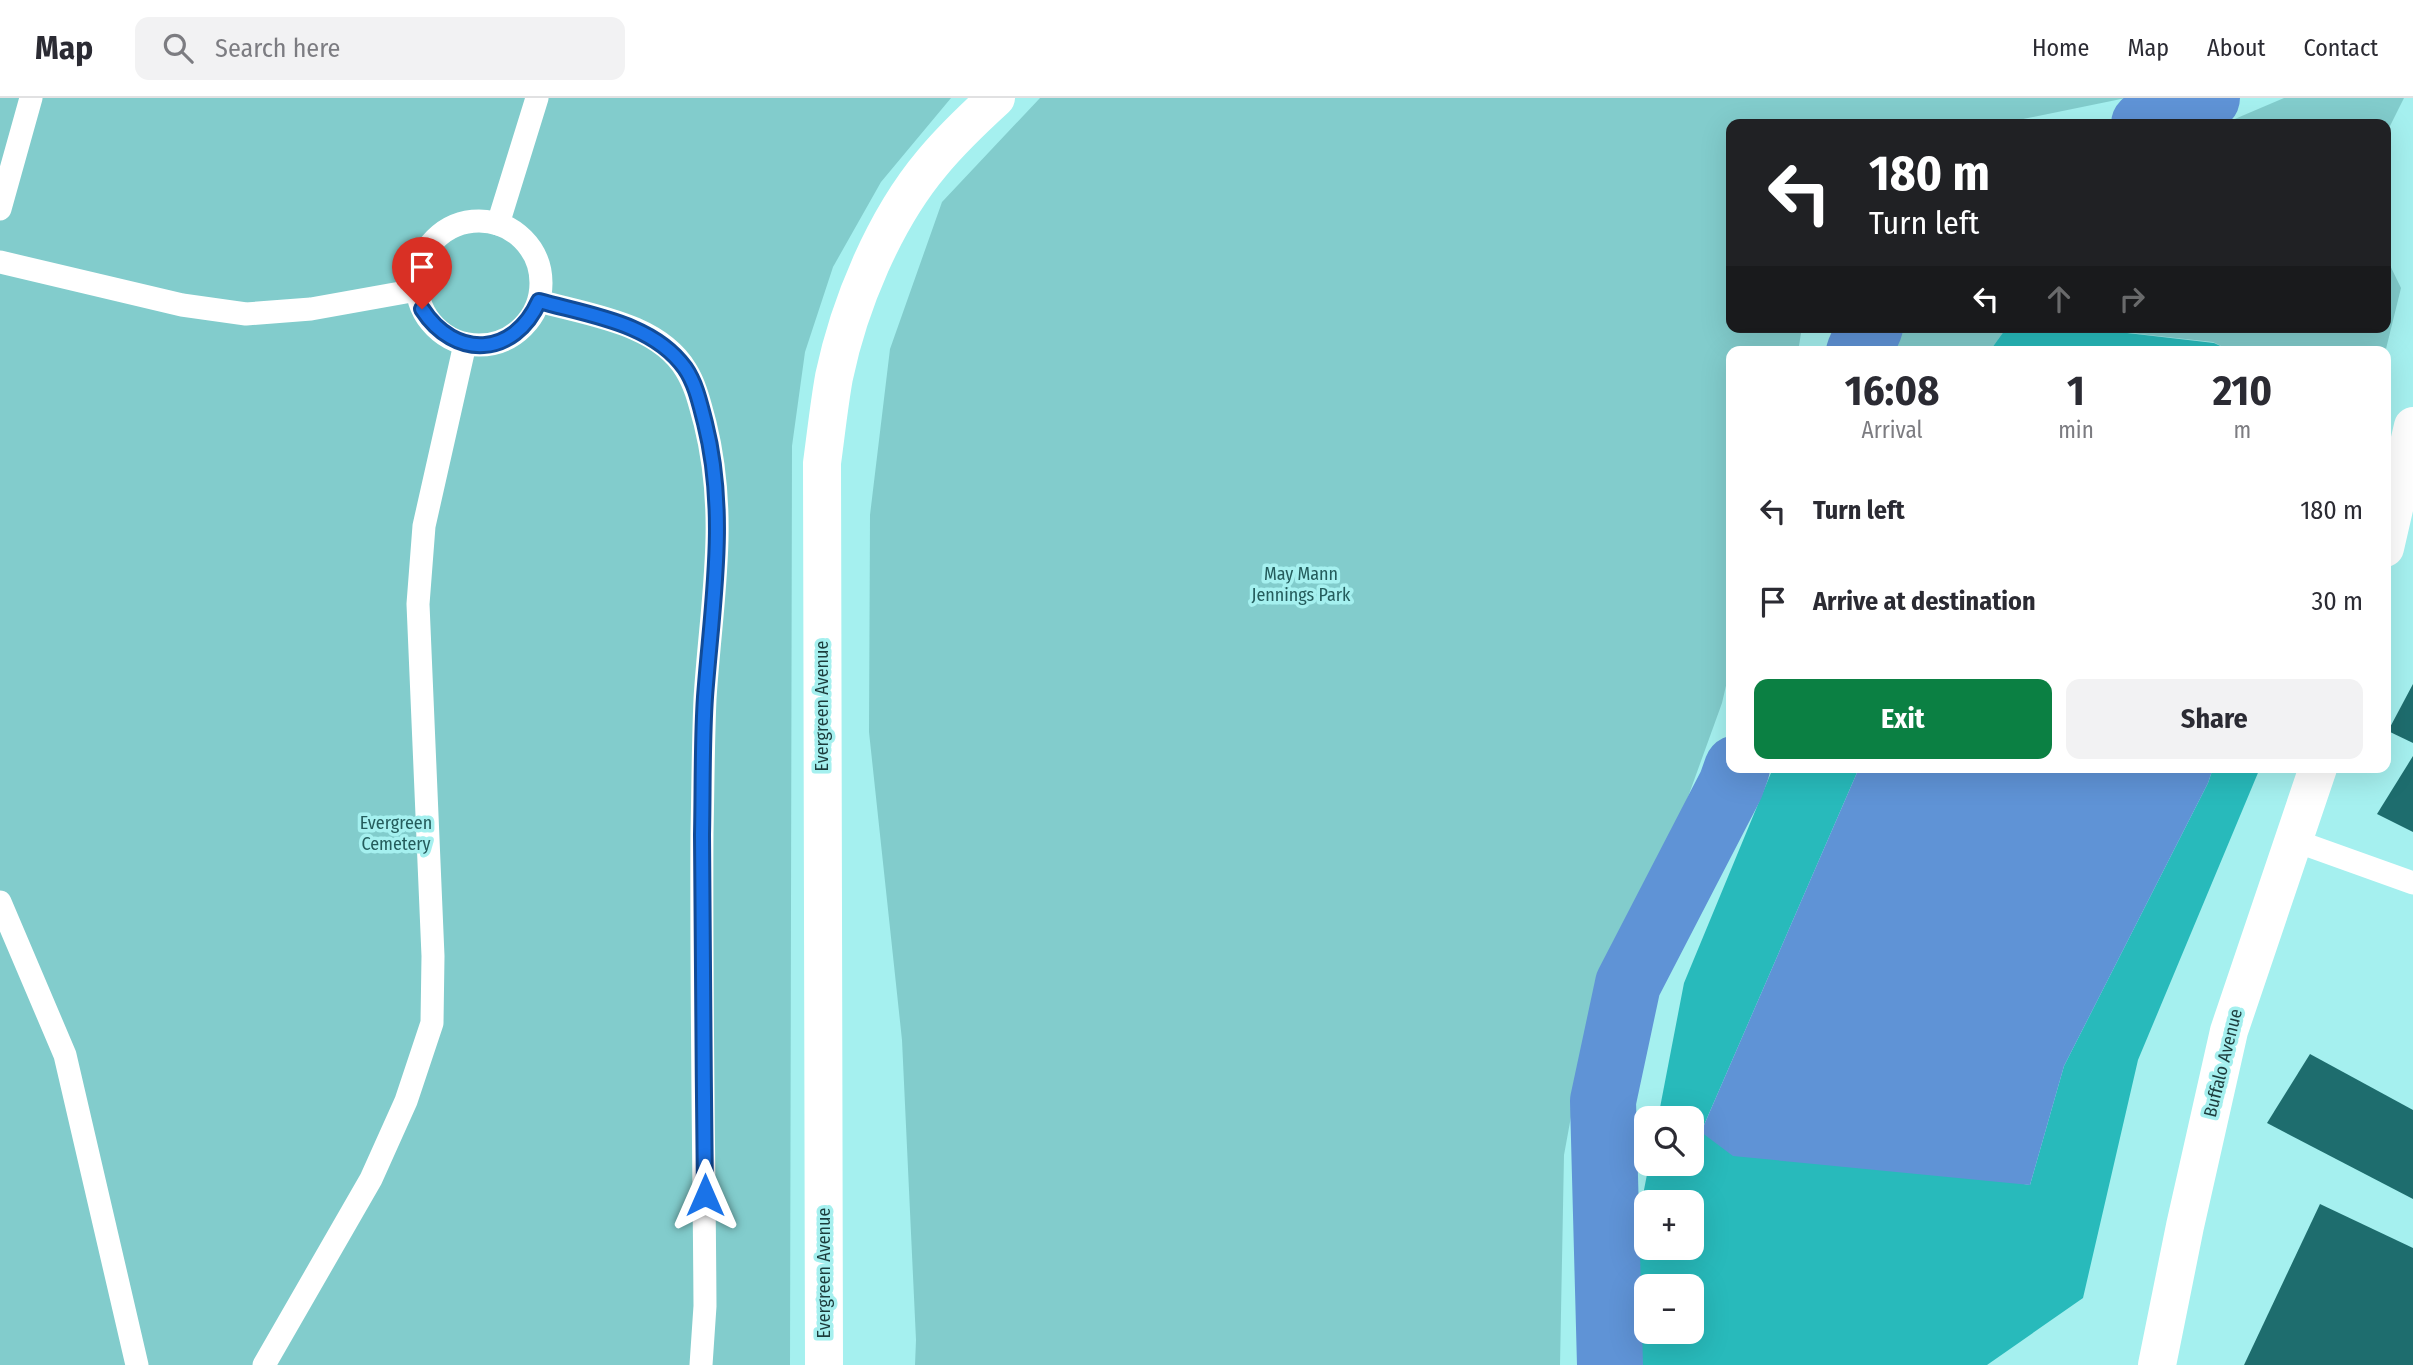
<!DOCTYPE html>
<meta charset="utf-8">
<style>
:root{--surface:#fff;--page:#f2f2f3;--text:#2b2b33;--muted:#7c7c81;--line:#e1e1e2;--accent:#0b8043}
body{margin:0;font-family:"Fira Sans Condensed",sans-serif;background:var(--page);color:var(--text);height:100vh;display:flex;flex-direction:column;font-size:26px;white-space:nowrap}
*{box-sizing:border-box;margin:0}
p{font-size:23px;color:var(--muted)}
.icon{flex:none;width:38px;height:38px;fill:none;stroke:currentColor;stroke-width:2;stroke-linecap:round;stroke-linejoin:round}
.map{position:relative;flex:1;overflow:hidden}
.drawer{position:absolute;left:1726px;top:248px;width:665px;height:427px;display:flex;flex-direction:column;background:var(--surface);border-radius:14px;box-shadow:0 7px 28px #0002}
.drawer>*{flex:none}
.hud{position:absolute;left:1726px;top:21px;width:665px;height:214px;border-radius:14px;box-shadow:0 7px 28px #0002;background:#202124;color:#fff;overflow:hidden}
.buttons{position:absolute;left:1634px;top:1008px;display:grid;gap:14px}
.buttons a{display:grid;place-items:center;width:70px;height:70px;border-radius:14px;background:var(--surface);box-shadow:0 7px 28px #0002;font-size:35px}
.pin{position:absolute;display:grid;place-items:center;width:60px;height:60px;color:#fff;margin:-72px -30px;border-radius:50% 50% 50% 0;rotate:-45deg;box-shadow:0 0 7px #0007}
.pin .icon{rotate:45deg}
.me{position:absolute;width:77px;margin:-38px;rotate:0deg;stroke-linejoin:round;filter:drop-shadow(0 0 5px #0008)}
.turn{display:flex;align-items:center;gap:24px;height:147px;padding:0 28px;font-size:32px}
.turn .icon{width:91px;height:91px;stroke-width:2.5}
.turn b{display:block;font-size:49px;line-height:60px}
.lanes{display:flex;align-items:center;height:66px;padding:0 28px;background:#0003;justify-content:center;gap:35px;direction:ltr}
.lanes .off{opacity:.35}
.eta{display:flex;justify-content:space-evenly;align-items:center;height:119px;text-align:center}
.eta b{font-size:42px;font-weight:700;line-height:49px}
.primary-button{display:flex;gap:14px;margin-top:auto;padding:14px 28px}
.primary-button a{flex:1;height:80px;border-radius:14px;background:var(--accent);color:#fff;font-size:28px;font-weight:700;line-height:80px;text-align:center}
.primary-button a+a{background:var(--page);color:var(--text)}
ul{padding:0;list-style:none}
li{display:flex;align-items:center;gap:21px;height:91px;padding:0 28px}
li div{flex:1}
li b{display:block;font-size:26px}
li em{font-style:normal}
header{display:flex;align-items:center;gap:42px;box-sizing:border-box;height:98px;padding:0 35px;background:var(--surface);border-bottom:2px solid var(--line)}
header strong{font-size:33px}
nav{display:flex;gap:38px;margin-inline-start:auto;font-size:24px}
.search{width:490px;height:63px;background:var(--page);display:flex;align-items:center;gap:18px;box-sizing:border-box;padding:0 24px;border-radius:14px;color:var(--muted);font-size:26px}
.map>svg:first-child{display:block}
.green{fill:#82cccc}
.forest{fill:#28babb;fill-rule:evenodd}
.water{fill:#5f93d6}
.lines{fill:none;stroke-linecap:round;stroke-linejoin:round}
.river{stroke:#5f93d6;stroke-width:66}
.building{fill:#1e6d6e}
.lane{stroke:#fff;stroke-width:23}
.secondary{stroke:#fff;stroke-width:38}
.route-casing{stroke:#114b97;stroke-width:18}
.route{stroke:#1a73e8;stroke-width:12}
.labels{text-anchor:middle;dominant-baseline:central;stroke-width:7;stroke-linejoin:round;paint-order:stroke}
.park-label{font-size:18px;fill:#245c5c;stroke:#a5f0ef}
.street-label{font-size:18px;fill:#1c3c3c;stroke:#a5f0ef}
</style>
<header>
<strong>Map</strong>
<div class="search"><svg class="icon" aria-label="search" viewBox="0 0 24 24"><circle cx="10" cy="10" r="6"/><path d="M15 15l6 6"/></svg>Search here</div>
<nav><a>Home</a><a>Map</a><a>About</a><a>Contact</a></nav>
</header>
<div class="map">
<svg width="2413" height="1267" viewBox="0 0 2413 1267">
<rect width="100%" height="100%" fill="#a5f0ef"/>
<g class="green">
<path d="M0,0H951L881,84L833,169L805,254L792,348L790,1267H0Z"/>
<path d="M1040,0H2126L1999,26H1731V229H1802L1798,254H1731V566L1722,605L1654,793L1589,920L1564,1057L1560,1267H915L916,1242L902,942L869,634L870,417L890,251L942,104Z"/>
<path d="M2284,0H2404L2385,38V26H2223Z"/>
<path d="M2385,157L2401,190L2385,255L2233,254L2213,244L2075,229H2385Z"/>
<path d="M1902,229H2007L1989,254H1889Z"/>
</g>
<g class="forest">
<path d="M2007,229H2075L2214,245L2233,254H1989Z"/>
<path d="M1773,670H1859L1701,1034L2030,1087L2064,968L2208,685L2213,670H2260L2138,962L2083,1200L1987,1267H1635L1638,1123L1649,1066H1692V1020H1658L1684,885ZM1647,1104H1692V1150H1647ZM1647,1188H1692V1234H1647Z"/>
</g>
<path class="water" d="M1859,670H2213L2208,685L2064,968L2030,1087L1733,1058L1701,1034Z"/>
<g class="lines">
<g class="river">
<path d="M2144,26L2207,0"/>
<path d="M1859,254L1870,229"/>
<path d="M1610,1267L1603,1003L1628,886L1731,687L1737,670"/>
</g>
</g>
<g class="building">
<path d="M2413,586V645L2388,633Z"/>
<path d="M2413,658V734L2377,716Z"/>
<path d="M2310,956L2413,1012V1101L2267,1025Z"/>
<path d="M2320,1106L2413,1150V1267H2244Z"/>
</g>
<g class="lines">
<g class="lane">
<path d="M0,111L31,0"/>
<circle cx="479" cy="185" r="62"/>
<path d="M498,126L537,0"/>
<path d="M0,164L182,207L246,216L311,211L417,192"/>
<path d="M539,203C588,217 658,225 686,272C696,288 700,307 705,325C729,422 711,504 705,601C703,646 703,691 702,735C701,893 704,1051 705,1208L701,1267"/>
<path d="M2293,742L2413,785"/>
<path d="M0,804L65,957L137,1267"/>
<path d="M264,1267L371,1081L406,1003L432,925L433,858L418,506L424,428L465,246"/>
</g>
<g class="secondary">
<path d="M2385,450L2413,328"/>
<path d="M824,1267L822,365C826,336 829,307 834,279C849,207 884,122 932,65C951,42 973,21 996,0"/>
<path d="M2157,1267L2185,1128L2229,933L2318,670"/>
</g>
</g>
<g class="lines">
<g class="route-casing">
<path id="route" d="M422,211C455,262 514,259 539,203C589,217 653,225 685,270C696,286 700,306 705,325C728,416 712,506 705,599C702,644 703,691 702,737C702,857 704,977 705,1097"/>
</g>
<use href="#route" class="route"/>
</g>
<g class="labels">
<g class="park-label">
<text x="1301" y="476">May Mann<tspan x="1301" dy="21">Jennings Park</tspan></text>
<text x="396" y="725">Evergreen<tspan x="396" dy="21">Cemetery</tspan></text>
</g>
<g class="street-label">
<text transform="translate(822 608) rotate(-90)">Evergreen Avenue</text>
<text transform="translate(2223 965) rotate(-76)">Buffalo Avenue</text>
<text transform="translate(824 1175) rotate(-90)">Evergreen Avenue</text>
</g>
</g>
</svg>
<div class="buttons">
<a><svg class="icon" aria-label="search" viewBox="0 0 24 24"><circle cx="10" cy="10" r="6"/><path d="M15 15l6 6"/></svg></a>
<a>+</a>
<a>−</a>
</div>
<div class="pin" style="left:422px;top:211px;background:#d93025"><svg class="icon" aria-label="arrive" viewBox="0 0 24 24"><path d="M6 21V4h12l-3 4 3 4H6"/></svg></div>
<svg class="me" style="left:705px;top:1097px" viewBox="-20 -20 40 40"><path d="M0-17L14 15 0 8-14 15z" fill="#1a73e8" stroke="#fff" stroke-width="4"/></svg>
<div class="hud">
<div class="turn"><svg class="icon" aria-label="left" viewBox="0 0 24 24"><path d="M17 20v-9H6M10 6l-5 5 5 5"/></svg><div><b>180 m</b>Turn left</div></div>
<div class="lanes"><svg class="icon" aria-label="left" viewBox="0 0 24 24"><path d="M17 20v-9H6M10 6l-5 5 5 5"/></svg><svg class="icon off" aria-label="ahead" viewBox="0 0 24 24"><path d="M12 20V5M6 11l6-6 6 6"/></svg><svg class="icon off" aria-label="right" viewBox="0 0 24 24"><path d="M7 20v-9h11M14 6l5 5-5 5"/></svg></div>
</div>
<section class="drawer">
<div class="eta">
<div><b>16:08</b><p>Arrival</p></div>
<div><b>1</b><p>min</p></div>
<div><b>210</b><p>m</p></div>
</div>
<ul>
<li><svg class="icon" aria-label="left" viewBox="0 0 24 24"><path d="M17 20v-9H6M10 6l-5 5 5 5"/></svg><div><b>Turn left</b></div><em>180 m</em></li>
<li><svg class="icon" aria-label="arrive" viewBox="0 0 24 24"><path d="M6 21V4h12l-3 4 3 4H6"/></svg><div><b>Arrive at destination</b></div><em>30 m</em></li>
</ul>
<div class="primary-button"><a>Exit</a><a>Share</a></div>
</section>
</div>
